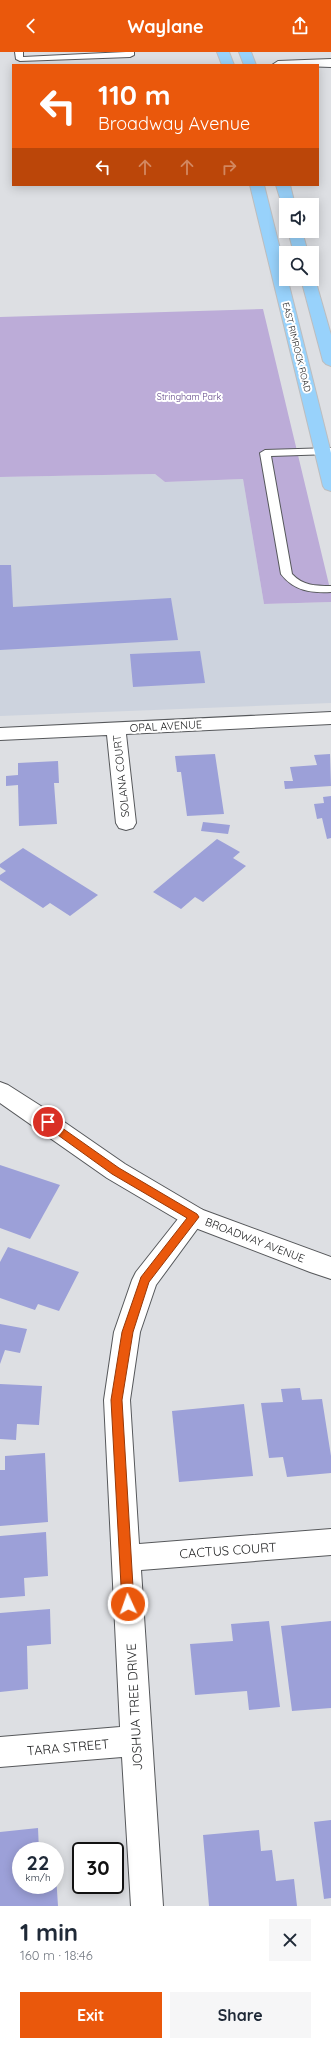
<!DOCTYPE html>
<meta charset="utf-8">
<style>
:root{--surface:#fff;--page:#f6f6f7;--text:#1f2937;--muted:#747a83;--accent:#ea580c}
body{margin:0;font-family:Quicksand,sans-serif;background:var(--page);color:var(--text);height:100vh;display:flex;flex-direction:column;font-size:15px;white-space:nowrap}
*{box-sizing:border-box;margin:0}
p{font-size:13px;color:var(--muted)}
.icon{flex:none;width:22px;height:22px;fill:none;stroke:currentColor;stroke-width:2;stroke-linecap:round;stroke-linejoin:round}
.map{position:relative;height:1854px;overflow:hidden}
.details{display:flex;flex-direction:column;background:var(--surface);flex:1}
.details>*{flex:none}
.hud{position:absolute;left:12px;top:12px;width:307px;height:122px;border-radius:0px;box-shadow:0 2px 10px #0003;background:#ea580c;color:#fff;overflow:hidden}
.tools{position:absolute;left:279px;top:146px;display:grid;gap:8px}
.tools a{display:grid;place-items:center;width:40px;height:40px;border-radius:0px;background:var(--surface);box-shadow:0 2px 10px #0003;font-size:20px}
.speed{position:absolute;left:12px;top:1790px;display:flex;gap:8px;font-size:20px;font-weight:700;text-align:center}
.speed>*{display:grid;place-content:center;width:52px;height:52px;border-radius:50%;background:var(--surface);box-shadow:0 2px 10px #0003;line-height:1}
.speed small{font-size:10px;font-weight:400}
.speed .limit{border:2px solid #111;border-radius:6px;background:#fff;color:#111}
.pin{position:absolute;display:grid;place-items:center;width:34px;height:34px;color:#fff;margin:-17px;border:2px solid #fff;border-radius:50%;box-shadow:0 1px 4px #0007}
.me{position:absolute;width:44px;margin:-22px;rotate:357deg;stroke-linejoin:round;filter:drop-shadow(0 0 3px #0008)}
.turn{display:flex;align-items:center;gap:14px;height:84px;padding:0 20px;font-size:18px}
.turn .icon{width:52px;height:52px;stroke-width:2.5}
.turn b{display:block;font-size:28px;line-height:34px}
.lanes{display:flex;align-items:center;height:38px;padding:0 20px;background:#0003;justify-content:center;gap:20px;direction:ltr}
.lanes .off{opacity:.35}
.round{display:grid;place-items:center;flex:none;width:42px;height:42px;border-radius:0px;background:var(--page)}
.head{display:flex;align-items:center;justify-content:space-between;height:68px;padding:0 20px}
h1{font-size:24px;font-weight:800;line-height:30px}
.cta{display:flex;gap:8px;margin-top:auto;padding:8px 20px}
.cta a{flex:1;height:46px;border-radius:0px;background:var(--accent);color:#fff;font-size:16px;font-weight:800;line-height:46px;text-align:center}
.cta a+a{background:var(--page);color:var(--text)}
header{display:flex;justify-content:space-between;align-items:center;height:52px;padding:0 20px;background:var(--accent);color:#fff;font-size:18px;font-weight:800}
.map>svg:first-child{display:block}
.built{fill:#cdd3de}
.green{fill:#bcacd8}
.building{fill:#9ca0d8}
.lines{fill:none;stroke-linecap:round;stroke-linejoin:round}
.lane-casing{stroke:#56585b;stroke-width:2}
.street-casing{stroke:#56585b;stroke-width:2}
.secondary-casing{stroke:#56585b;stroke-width:2}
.primary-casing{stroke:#bdbdbe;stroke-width:2}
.lane{fill:#fff;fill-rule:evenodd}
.street{fill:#fff;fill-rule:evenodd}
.secondary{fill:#fff;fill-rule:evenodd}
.primary{fill:#98d2fb;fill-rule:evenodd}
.route{fill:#ea580c;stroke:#983908}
.labels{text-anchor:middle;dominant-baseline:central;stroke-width:4;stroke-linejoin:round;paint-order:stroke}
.far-street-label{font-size:9px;fill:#232425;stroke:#fff}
.far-park-label{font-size:9px;fill:#5e4286;stroke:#fff}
.street-label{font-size:11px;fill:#232425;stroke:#fff}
.near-street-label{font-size:13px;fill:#232425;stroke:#fff}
</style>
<header><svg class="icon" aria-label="back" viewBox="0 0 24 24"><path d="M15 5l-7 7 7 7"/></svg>Waylane<svg class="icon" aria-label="share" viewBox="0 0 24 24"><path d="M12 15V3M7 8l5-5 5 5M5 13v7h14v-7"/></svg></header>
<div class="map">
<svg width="331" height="1854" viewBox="0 0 331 1854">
<rect width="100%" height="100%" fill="#dddfe3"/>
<path class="built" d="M155,422L165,430L243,427L264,552L331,550V651L0,664V425Z"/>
<path class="green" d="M263,257L331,541V550L264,552L243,427L165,430L155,422L0,425V265Z"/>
<g class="building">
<path d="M0,513H11L13,555L171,546L178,588L0,598Z"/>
<path d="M200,599L205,631L133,635L130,602Z"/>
<path d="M215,702L224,762L187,764L181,720H177L175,704Z"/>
<path d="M330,702L331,734L285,737L284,729H293L290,715L317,713L314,703Z"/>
<path d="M58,709L59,731H54L57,772L19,774L18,733L6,734V724L18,723V711Z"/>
<path d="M331,744V786L327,787L322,766L317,767L314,752L324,751L323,745Z"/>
<path d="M203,770L230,773L228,782L201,779Z"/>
<path d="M217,787L240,800L233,806L246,814L203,850L195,845L181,857L153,840Z"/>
<path d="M23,796L98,843L70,864L50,851L43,856L0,828V823L6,819L0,815V812Z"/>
<path d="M0,1113L60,1133L30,1187L0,1176Z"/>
<path d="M8,1195L79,1220L59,1259L38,1252L35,1258L0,1246V1210Z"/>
<path d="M0,1272L27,1277L20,1301L5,1298L0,1312Z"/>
<path d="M0,1332L42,1334L39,1373L17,1372L16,1388L0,1387Z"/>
<path d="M300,1336L302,1348L322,1347L331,1404V1421L287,1425L283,1405L269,1406L261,1351L283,1350L281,1337Z"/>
<path d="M244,1352L253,1424L179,1430L172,1359Z"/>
<path d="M45,1401L48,1470L0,1474V1418H5V1404Z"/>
<path d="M46,1480L48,1524L24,1526L25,1544L0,1546V1484Z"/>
<path d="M50,1557L51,1592L27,1594L28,1637L0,1640V1561Z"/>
<path d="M269,1569L280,1655L249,1658L247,1639L195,1643L190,1592L233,1589L231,1572Z"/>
<path d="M331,1569V1656L292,1659L281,1574Z"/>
<path d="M331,1768V1846L324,1847L314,1770Z"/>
<path d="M38,1776L39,1799H21V1833H55L56,1823L58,1854H0V1780Z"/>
<path d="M259,1778L261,1799L272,1798L276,1829L294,1827L297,1854H209L203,1783Z"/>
</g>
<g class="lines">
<g class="lane-casing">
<g id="lane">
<path d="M15,0H23V5L126,0H134V3L130,5L20,9L16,7Z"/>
<path d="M331,396V402L271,404L292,522C303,534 316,534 331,534V540C311,541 294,539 281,522L260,401L265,398Z"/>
</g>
</g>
<g class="street-casing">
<g id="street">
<path d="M331,7V15L272,13L278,9Z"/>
<path d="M331,660V672L126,682L136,771L133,776L126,778L119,776L116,771L107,683L0,688V676Z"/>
<path d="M194,1155L203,1158L206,1165L156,1233L140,1280L130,1348L139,1492L331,1477V1503L141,1518L163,1854H131L122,1705L0,1715V1685L120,1675L104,1348L114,1280L132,1228L136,1220L185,1158Z"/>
</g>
</g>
<g class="secondary-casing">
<path id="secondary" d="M0,1030L8,1033L44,1056L125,1112L203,1158L331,1205V1227L310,1220L185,1172L107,1126L0,1051Z"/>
</g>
<g class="primary-casing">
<g id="primary">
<path d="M217,0H229L234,13H222Z"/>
<path d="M239,0H251L256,13H244Z"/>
<path d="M250,133H264L331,401V439L325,437L323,434Z"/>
<path d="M276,133H290L295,153H286V157L283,156Z"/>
<path d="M288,179H302L308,201H294Z"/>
<path d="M312,224L315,227L331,283V314L326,312L323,309L301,227H312Z"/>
</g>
</g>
<use href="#lane" class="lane"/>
<use href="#street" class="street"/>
<use href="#secondary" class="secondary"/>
<use href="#primary" class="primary"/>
</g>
<path class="route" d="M48,1066L119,1116L197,1162L199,1165L149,1230L133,1280L122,1348L134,1552L133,1556L128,1557L124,1556L122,1552L111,1348L122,1280L141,1225L187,1166L112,1122L44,1073V1067Z"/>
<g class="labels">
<g class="far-street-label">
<text transform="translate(297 295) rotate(76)">EAST RIMROCK ROAD</text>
</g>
<g class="far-park-label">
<text x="189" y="344">Stringham Park</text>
</g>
<g class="street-label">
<text transform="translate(166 674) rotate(-3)">OPAL AVENUE</text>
<text transform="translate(121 724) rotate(-96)">SOLANA COURT</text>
<text transform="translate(255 1188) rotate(21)">BROADWAY AVENUE</text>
</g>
<g class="near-street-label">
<text transform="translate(228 1498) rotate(-4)">CACTUS COURT</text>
<text transform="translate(134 1655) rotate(-93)">JOSHUA TREE DRIVE</text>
<text transform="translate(68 1695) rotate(-5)">TARA STREET</text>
</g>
</g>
</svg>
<div class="tools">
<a><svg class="icon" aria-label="sound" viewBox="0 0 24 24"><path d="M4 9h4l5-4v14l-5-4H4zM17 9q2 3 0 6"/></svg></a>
<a><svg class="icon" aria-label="search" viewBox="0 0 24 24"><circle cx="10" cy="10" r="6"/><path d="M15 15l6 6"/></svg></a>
</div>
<div class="speed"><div>22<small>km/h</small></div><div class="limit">30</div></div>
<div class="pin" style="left:48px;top:1070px;background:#d93025"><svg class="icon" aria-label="arrive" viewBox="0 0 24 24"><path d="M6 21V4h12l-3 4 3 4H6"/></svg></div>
<svg class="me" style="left:128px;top:1552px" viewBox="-20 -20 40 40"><circle r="17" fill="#ea580c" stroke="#fff" stroke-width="3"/><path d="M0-11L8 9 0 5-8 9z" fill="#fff"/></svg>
<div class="hud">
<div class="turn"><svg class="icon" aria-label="left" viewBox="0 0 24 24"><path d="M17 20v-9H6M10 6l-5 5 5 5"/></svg><div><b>110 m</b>Broadway Avenue</div></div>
<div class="lanes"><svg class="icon" aria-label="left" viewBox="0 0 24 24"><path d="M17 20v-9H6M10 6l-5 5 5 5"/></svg><svg class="icon off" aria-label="ahead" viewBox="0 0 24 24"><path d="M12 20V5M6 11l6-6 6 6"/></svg><svg class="icon off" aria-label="ahead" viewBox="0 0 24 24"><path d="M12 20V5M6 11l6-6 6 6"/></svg><svg class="icon off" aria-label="right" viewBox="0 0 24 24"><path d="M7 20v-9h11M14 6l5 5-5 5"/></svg></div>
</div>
</div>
<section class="details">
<div class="head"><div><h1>1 min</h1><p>160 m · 18:46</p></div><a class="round"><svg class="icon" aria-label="close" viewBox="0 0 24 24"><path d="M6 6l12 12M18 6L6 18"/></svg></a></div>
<div class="cta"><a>Exit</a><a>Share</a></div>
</section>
